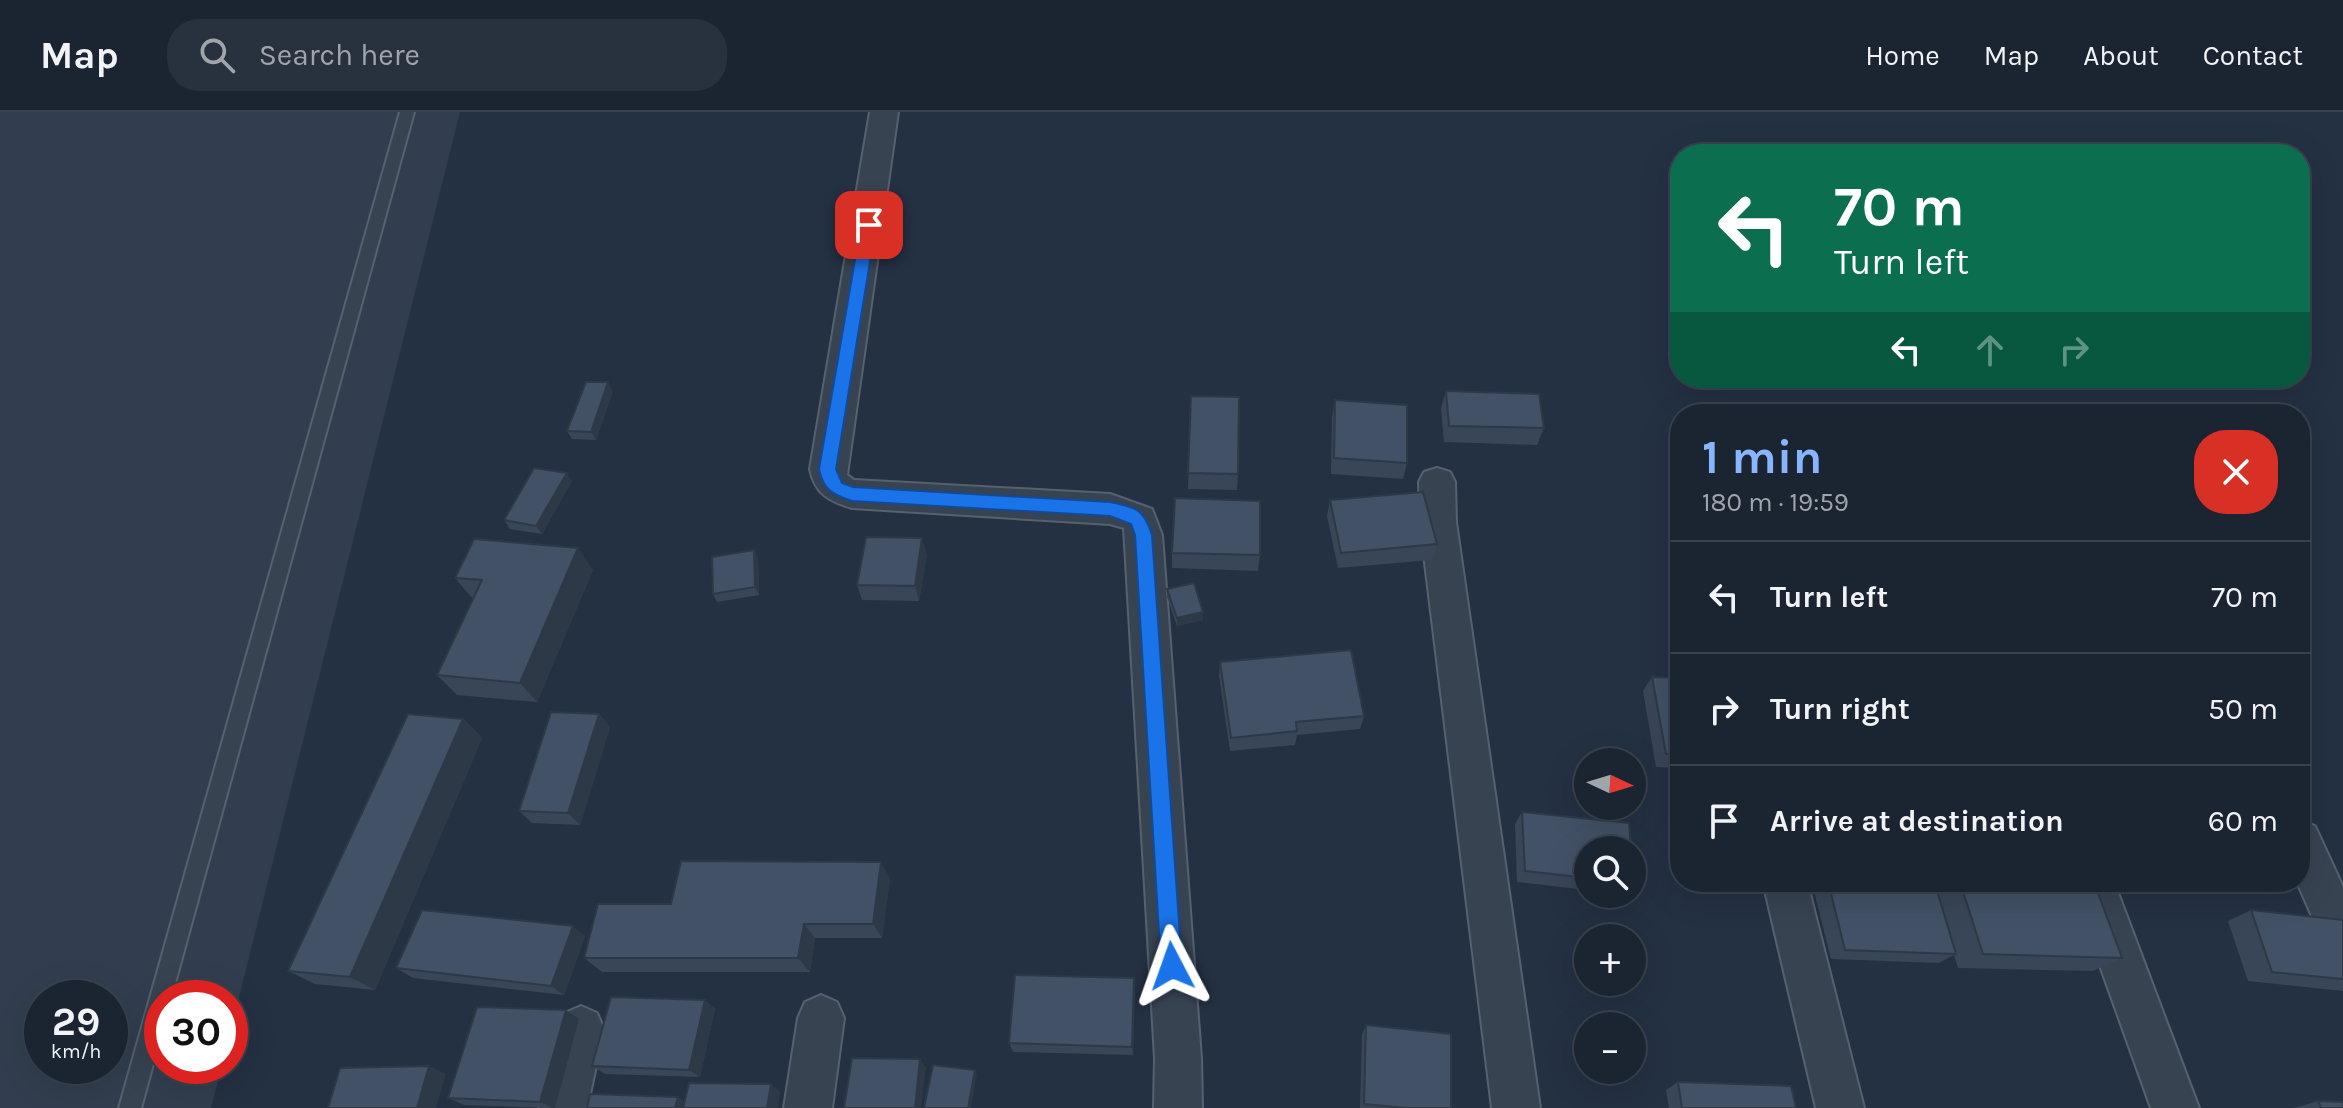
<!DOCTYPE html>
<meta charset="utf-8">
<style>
:root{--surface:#1b2532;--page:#28313e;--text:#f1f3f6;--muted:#a0a5ac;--line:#39424d;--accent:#87b6ff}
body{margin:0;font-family:Karla,sans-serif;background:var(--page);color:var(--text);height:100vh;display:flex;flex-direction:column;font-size:30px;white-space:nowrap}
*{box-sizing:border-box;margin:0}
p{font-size:26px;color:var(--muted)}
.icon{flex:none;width:44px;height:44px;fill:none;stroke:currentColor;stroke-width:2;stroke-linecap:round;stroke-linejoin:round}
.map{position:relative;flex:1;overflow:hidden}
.sheet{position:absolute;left:1670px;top:292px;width:640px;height:488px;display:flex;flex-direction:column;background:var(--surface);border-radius:32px;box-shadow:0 8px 32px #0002,0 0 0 2px var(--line)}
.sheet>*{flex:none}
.hud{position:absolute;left:1670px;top:32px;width:640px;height:244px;border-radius:32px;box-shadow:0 8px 32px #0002,0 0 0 2px var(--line);background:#0b6e4f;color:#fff;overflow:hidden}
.needle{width:52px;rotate:94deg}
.fabs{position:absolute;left:1574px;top:636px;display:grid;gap:16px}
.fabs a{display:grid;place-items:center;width:72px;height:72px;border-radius:50%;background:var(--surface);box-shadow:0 8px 32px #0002,0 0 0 2px var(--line);font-size:40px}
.speed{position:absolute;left:24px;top:868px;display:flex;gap:16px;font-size:40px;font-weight:700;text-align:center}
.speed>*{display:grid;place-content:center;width:104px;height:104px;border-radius:50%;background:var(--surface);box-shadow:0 8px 32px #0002,0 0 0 2px var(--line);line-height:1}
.speed small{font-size:20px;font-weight:400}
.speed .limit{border:12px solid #d22;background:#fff;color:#111}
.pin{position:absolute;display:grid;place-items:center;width:68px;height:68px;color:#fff;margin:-34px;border-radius:16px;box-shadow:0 4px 12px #0006}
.me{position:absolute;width:88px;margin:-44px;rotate:356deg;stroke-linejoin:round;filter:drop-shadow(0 0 6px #0008)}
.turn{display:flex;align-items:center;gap:28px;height:168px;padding:0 32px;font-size:36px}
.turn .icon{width:104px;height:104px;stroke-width:2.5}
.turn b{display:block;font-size:56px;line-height:68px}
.lanes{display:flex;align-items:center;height:76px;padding:0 32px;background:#0003;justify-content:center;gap:40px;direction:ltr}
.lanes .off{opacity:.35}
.round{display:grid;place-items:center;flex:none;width:84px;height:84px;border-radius:32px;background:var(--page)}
.head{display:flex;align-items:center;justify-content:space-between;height:136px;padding:0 32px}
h1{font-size:48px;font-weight:700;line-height:60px;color:var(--accent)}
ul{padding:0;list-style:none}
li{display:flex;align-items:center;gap:24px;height:112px;padding:0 32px;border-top:2px solid var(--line)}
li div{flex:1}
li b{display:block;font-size:30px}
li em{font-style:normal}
header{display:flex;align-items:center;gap:48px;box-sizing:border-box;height:112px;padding:0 40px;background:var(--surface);border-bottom:2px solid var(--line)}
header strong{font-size:38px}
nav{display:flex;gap:44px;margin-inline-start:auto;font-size:28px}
.search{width:560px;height:72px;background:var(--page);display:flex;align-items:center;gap:20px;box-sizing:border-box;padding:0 28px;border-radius:32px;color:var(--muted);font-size:30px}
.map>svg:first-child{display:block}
.airport{fill:#323e4f;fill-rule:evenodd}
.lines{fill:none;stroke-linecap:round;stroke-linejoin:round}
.lane-casing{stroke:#56616f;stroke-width:4}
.street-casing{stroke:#56616f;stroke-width:4}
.lane{fill:#384352;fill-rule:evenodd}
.street{fill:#384352;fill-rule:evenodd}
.wall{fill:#394657}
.shaded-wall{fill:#2e3947}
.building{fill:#425165;stroke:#2e3947;stroke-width:2}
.route{fill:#1a73e8;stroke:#114b97;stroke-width:2}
</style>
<header>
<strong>Map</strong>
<div class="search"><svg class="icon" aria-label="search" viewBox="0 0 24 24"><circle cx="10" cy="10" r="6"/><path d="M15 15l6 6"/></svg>Search here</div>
<nav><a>Home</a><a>Map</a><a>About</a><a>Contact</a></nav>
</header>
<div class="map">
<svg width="2343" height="996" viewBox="0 0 2343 996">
<rect width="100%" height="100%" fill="#243143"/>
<path class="airport" d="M0,0H460L230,921V886H162V954H222L211,996H0ZM42,886H110V954H42Z"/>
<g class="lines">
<g class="lane-casing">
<path id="lane" d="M400,0H414L171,886H162V920L141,996H119Z"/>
</g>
<g class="street-casing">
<g id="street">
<path d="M870,0H898L847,363L854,368L1110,382L1152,397L1162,423L1201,946L1202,996H1154L1155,946L1124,416L1110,412L852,396C829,389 815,382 810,357Z"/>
<path d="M1437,356L1450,360L1455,370L1456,410L1540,996H1492L1420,410L1419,370L1424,360Z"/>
<path d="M2300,708L2315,714L2343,775V846L2327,839L2297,770H2300Z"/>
<path d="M1763,770H1807L1864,996H1816Z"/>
<path d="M2070,770H2114L2199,996H2151Z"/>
<path d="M821,883L837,890L844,906L832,996H784L798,906L805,890Z"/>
<path d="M581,894L597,901L604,917L587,996H539L565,901Z"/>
</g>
</g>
<use href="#lane" class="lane"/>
<use href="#street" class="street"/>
</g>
<g class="wall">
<path d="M613,279L596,328L572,327L567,319Z"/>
<path d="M1446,279L1544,316L1537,333L1444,330L1441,296Z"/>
<path d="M1191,284L1238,362L1237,378L1188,377Z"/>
<path d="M1335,288L1407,351L1403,367L1331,362L1332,305Z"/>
<path d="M572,369L542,422L510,417L504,408Z"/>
<path d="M1330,388L1437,432L1432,448L1338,456L1327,404Z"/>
<path d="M1172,441L1260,443L1258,459L1172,456Z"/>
<path d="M927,442L919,489L862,488L857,473Z"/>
<path d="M758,446L759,483L717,490L713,482Z"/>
<path d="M593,458L537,590L457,583L437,563L473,487L455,466Z"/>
<path d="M1167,477L1203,500V508L1177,514L1167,485Z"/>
<path d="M1220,550L1364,604L1360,617L1297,623L1295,633L1230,639L1219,564Z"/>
<path d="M1652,565L1680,566V656L1656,655L1643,579Z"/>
<path d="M599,602L610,615L580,713L532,711L519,699Z"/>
<path d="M463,607L482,626L375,878L315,872L288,859Z"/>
<path d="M1522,700L1588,738V778L1517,770L1515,712Z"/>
<path d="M890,766L882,826H815L810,860H602L584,846L671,792Z"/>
<path d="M1826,770L1933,772L1932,770H2094L2122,846L2093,859L1958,856L1954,843L1939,851L1831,847L1814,779Z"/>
<path d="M2251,798L2343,808V879L2248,869L2228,809Z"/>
<path d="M585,824L564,883L413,866L396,856Z"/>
<path d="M1135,876L1133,943L1013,940L1009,931Z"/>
<path d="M705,888L715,897L700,965L605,962L592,954Z"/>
<path d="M579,907L555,996L464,993L448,986Z"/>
<path d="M1366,913L1451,996H1360L1362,922Z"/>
<path d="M1678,970L1796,996H1669L1666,978Z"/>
<path d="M2318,989L2343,996H2294Z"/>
</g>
<g class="shaded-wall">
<path d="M608,270L613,279L596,328L591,320Z"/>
<path d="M567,361L572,369L542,422L536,414Z"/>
<path d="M922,426L927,442L919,489L915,474Z"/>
<path d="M578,436L593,458L537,590L520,571Z"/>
<path d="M754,438L758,446L759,483L755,475Z"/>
<path d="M1203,500V508L1177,514V506Z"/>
<path d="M599,602L610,615L580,713L568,701Z"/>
<path d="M463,607L482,626L375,878L350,865Z"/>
<path d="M881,750L890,766L882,826L873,812Z"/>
<path d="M804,812L815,826L810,860L798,846Z"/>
<path d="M573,814L585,824L564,883L551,874Z"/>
<path d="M1134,866L1135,876L1133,943L1132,935Z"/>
<path d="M705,888L715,897L700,965L689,958Z"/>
<path d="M566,898L579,907L555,996H553L540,990Z"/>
<path d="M920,947L926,955L921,996H915Z"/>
<path d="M429,954L446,962L436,996H417Z"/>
<path d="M975,958L977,962L971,996H968Z"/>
<path d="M771,972L780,980L778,996H767Z"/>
<path d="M678,985L689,992L688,996H675Z"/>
</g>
<g class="building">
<path d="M586,270H608L591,320L567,319Z"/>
<path d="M1446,279L1539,282L1544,316L1449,314Z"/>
<path d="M1191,284L1239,285L1238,362L1188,361Z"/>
<path d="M1335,288L1407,293V351L1334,346Z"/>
<path d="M534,356L567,361L536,414L504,408Z"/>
<path d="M1423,380L1437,432L1341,441L1330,388Z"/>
<path d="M1175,386L1260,389V443L1172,441Z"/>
<path d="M866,425L922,426L915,474L857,473Z"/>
<path d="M474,427L578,436L520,571L437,563L482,468L455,466Z"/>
<path d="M754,438L755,475L713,482L712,445Z"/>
<path d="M1194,471L1203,500L1177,506L1167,477Z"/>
<path d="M1351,538L1364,604L1296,610L1297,619L1231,626L1220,550Z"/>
<path d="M1652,565L1680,566V642H1666Z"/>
<path d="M551,600L599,602L568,701L519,699Z"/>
<path d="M408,602L463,607L350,865L288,859Z"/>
<path d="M1522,700L1629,711L1631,738H1588V766L1525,759Z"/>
<path d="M681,749L881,750L873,812H804L798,846H584L598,792H671Z"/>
<path d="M1828,770L1935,772L1956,842L1845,838Z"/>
<path d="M1960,770H2094L2122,846L1983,842Z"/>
<path d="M422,798L573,814L551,874L396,856Z"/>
<path d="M2251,798L2343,808V867L2272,860Z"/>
<path d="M1015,863L1134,866L1132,935L1009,931Z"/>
<path d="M611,885L705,888L689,958L592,954Z"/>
<path d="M477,895L566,898L540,990L448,986Z"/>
<path d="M1366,913L1451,922V996H1405L1364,992Z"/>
<path d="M852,946L920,947L915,996H844Z"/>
<path d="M933,953L975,958L968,996H924Z"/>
<path d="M429,954L417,996H328L340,956Z"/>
<path d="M1678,970L1791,974L1796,996H1682Z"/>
<path d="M689,971L771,972L767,996H683Z"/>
<path d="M590,982L678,985L675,996H587Z"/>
<path d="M2318,989L2343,990V996H2321Z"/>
</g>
<path class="route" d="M869,108L876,113L836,357L842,371L853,375L1110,390C1136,395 1144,397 1152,423L1182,854L1179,861L1172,864L1164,861L1161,854L1135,423L1131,412L1110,404L852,389C833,383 823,378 819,357L861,113Z"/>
</svg>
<div class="fabs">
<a><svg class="needle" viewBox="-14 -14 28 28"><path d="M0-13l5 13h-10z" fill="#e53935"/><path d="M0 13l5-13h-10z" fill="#a0a5ac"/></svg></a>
<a><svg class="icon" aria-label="search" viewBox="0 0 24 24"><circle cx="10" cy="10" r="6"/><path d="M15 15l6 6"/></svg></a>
<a>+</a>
<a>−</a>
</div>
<div class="speed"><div>29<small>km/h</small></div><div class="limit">30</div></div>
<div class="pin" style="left:869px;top:113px;background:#d93025"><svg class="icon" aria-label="arrive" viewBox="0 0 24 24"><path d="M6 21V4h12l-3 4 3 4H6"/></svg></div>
<svg class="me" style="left:1172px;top:854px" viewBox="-20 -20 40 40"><path d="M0-17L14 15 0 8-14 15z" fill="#1a73e8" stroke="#fff" stroke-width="4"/></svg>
<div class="hud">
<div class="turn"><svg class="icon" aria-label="left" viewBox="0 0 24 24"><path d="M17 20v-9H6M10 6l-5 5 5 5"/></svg><div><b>70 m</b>Turn left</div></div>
<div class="lanes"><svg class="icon" aria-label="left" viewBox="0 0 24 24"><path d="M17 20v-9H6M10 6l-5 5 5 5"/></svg><svg class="icon off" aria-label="ahead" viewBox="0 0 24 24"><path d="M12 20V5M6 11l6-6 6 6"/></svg><svg class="icon off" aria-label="right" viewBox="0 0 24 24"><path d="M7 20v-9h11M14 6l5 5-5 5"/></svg></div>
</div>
<section class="sheet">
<div class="head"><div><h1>1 min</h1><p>180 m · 19:59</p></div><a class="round" style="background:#d93025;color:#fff"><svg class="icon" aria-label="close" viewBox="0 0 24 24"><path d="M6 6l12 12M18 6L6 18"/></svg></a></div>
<ul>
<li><svg class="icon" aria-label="left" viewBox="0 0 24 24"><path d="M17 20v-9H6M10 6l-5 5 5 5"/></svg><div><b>Turn left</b></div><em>70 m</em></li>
<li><svg class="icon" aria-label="right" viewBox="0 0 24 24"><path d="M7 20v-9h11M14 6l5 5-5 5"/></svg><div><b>Turn right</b></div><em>50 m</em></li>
<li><svg class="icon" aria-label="arrive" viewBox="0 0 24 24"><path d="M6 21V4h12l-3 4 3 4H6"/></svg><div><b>Arrive at destination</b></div><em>60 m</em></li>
</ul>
</section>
</div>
